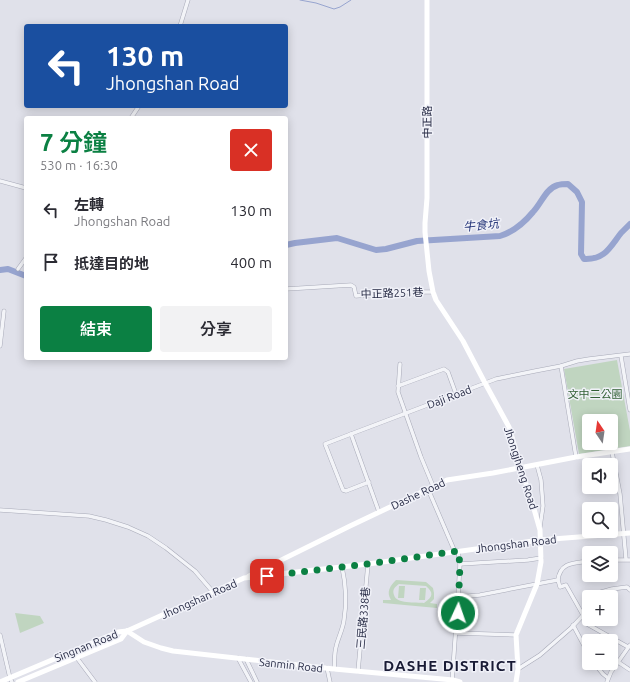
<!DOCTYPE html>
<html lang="zh-TW">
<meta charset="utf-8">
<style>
:root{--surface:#fff;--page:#f2f2f3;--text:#2b2b33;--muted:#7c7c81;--accent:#0b8043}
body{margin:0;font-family:Ubuntu,"Noto Sans TC",sans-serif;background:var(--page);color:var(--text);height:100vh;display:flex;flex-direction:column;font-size:15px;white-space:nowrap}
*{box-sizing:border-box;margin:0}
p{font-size:13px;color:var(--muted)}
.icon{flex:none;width:22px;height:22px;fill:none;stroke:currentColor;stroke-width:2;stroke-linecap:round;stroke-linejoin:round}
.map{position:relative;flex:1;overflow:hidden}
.details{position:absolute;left:24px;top:116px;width:264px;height:244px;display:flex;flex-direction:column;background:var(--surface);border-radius:4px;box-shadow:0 2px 10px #0003}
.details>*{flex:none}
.hud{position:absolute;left:24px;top:24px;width:264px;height:84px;border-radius:4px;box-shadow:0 2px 10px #0003;background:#1a4fa0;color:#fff;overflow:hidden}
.needle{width:26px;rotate:347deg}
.buttons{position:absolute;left:582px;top:414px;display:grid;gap:8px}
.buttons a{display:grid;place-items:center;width:36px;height:36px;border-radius:4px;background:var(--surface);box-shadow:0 2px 10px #0003;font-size:20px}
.pin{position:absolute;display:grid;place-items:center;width:34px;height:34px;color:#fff;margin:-17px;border-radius:8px;box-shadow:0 2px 6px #0006}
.me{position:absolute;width:44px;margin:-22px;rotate:3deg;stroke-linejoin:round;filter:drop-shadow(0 0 3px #0008)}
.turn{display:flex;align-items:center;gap:14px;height:84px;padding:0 16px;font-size:18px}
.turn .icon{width:52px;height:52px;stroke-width:2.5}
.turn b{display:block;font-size:28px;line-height:34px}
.round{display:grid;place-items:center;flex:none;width:42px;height:42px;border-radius:4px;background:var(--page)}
.head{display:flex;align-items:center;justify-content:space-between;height:68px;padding:0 16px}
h1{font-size:24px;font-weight:600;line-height:30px;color:var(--accent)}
.button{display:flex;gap:8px;margin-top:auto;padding:8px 16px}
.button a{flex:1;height:46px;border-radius:4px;background:var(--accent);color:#fff;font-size:16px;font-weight:600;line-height:46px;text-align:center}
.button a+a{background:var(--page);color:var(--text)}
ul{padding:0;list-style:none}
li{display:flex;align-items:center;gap:12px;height:52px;padding:0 16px}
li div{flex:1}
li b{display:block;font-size:15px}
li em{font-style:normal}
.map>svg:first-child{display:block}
.green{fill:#c0d5c0;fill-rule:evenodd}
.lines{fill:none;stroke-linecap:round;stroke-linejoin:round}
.stream{stroke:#97a4cf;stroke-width:1}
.river{stroke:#97a4cf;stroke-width:6}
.street-casing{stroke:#a8aab8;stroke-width:4.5}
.street{stroke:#f3f4f8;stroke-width:3.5}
.secondary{stroke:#fff;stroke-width:5}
.route{stroke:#0b8043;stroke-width:7;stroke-dasharray:0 12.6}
.labels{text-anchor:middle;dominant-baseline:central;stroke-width:3;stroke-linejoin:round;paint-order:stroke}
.street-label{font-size:11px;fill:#262a44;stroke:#f0f1f8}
.park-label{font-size:11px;fill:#326135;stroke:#f0f1f8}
.water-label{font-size:12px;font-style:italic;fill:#2c3b7d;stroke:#f0f1f8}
.district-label{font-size:15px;font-weight:bold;letter-spacing:1px;fill:#191b35;stroke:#f0f1f8}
</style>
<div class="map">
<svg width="630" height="682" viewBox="0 0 630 682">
<rect width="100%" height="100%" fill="#e0e1ea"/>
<g class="green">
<path d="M617,360L630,431V446L579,454L564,369ZM589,421H611V443H589Z"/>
<path d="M396,580L426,582L433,588L434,593V599L430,603L437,604V608L383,603V600H391C386,592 390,586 396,580ZM399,584L426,586C434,593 433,597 424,603C416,602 396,604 394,595C392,589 395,587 399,584Z"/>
<path d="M399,586H405L404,598H398Z"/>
<path d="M420,588H426L425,600H419Z"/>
<path d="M15,613L40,616L44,623L20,633Z"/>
</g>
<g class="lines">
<path class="stream" d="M300,0L316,3L334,9L340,7L351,0"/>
<g class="river">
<path d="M286,245L295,243L337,238L376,250L386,249L417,241L500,236C513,232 524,223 533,212C541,204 546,188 558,185C561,184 565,184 568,184L577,192L582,202L581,254L584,259C605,260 610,247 621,233C624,230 627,227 630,224"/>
<path d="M0,270L8,269L26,276"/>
</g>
<g class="street-casing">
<g id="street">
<path d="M180,26L188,0"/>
<path d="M131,118L139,106"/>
<path d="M0,181L26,188"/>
<path d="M18,269L26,258"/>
<path d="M286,289L351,285L354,287L356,296L404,292H433"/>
<path d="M0,346L4,311"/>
<path d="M621,356L630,410"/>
<path d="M400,364L398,392L421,457L433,486"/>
<path d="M561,366L576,457"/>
<path d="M398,386L444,369L448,372L456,394"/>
<path d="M351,434L325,444L343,490L346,491L369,482"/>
<path d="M612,452L620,494L626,559"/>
<path d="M537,465L541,480L543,506L540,527"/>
<path d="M428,489L455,552"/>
<path d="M0,510L89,516L106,520L128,527L148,536L166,548L195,571L213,592"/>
<path d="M379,512L351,434L496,379L535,371L561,366L577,361L589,359L630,354"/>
<path d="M611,560H630"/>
<path d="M460,564L528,560L541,558"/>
<path d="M558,580L560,587L566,585L583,615L587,624L628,647"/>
<path d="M458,597L480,595L547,582L558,580C560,562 574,563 589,561"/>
<path d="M595,597L594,594L612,589L627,587L630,590"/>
<path d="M573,625L589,655"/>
<path d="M456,633L516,635"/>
<path d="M0,635L10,678L12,682"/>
<path d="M77,658L95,682"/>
<path d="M238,658L251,682"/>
<path d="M246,659L257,682"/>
<path d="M618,662L630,670"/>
<path d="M594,663L603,674L608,678"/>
<path d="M327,668L330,682"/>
<path d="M334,669C335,662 334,654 336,647C338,638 343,629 344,620C347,602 346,585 342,567"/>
<path d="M518,669L540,655L571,628L589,609"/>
<path d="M358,671L368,564"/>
<path d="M452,682L458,597L460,564L458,551"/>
<path d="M607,682L611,672L630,645"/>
</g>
</g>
<use href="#street" class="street"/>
<g class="secondary">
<path d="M427,0V198L425,223V232L429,271L433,292L436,300L463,341L485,383L509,427L521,468L534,509L540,530L541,562L537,584L516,635L518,669L516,682"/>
<path d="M249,576L350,526L447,480L493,473L576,457L630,449"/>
<path d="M127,631L144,642L161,648L173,651L334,669L453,680L460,682"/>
<path d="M0,682L118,632L127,631L244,578L368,564L540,540L630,533"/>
<path d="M18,682L121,639L127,631"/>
</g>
</g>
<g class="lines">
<path class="route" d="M267,576L368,564L458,551L460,564L458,613"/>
</g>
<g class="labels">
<g class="street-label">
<text transform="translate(427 122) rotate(-90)">中正路</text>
<text transform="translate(392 293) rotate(-2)">中正路251巷</text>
<text transform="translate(449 397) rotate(-21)">Daji Road</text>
<text transform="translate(521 468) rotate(72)">Jhongjheng Road</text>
<text transform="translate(418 494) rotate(-25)">Dashe Road</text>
<text transform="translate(516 544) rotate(-7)">Jhongshan Road</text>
<text transform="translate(199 599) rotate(-24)">Jhongshan Road</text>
<text transform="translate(363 618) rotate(-85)">三民路338巷</text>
<text transform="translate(86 646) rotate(-22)">Singnan Road</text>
<text transform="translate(291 665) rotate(6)">Sanmin Road</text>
</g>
<g class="park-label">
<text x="595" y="394">文中二公園</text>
</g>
<g class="water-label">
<text transform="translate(481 225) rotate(-6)">牛食坑</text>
</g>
<g class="district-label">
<text x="450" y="665">DASHE DISTRICT</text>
</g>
</g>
</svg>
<div class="buttons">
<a><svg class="needle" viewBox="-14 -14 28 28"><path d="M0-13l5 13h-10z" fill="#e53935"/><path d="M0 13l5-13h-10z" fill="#7c7c81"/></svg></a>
<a><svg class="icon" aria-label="sound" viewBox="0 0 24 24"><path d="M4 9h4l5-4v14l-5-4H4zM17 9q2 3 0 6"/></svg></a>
<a><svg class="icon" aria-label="search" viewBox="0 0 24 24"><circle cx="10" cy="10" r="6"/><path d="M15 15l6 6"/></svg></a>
<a><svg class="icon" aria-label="layers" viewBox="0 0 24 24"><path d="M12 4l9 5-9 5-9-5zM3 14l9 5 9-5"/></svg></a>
<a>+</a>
<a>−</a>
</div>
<div class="pin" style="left:267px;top:576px;background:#d93025"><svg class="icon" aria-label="arrive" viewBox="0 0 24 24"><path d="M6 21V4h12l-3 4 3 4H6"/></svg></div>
<svg class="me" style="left:458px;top:613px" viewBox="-20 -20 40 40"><circle r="17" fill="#0b8043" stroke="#fff" stroke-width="3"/><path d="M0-11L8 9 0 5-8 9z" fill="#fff"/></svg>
<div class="hud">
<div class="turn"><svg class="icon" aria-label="left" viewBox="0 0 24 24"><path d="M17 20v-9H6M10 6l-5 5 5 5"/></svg><div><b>130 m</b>Jhongshan Road</div></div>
</div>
<section class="details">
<div class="head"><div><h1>7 分鐘</h1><p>530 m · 16:30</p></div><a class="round" style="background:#d93025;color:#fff"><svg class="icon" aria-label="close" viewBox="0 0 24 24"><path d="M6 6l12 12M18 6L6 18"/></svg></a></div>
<ul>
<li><svg class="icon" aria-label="left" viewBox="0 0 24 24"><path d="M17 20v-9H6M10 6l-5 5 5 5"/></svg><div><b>左轉</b><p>Jhongshan Road</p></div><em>130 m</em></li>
<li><svg class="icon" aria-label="arrive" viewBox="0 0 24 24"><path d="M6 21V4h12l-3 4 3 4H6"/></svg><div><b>抵達目的地</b></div><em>400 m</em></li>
</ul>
<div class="button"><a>結束</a><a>分享</a></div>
</section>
</div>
